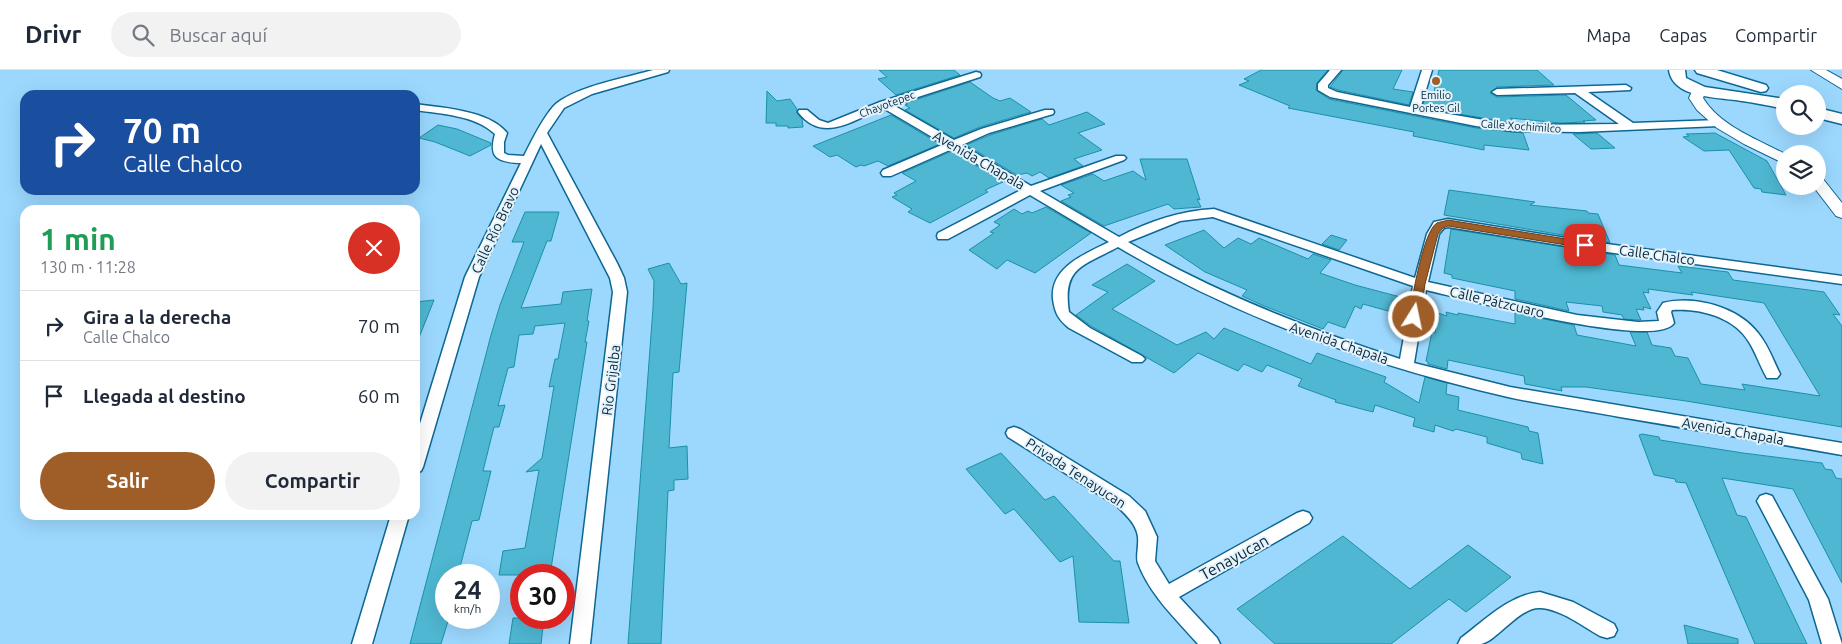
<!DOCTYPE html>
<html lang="es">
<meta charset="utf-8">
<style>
:root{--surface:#fff;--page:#f2f2f3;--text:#1f2937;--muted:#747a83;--line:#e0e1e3;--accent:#9f5e28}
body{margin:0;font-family:Ubuntu,sans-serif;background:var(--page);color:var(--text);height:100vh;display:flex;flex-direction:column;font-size:19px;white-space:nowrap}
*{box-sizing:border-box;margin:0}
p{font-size:16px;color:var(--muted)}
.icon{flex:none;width:28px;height:28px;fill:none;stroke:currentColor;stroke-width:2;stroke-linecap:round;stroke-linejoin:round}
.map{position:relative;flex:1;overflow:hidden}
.side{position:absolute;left:20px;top:135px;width:400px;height:315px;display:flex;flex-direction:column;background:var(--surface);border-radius:15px;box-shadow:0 5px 20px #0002}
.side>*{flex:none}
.banner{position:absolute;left:20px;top:20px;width:400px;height:105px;border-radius:15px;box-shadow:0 5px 20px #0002;background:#1a4fa0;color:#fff;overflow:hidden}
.tools{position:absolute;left:1776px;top:15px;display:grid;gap:10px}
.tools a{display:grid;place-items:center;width:50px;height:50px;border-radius:50%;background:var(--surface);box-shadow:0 5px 20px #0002;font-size:25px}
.speed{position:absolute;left:435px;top:494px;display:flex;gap:10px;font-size:25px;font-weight:700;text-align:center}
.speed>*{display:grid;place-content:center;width:65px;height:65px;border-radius:50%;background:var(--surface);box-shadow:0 5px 20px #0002;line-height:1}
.speed small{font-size:12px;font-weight:400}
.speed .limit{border:8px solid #d22;background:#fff;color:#111}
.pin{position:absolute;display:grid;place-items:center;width:42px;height:42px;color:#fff;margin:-21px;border-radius:10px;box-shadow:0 2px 8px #0006}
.me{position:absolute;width:55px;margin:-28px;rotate:10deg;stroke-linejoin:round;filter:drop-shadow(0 0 4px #0008)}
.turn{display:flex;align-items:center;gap:18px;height:105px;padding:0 20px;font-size:22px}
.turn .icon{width:65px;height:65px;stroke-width:2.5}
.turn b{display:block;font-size:35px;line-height:42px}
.round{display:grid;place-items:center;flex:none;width:52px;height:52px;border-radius:26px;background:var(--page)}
.summary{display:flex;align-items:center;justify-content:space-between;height:85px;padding:0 20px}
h1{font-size:30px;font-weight:700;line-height:38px;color:#1e9e55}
.primary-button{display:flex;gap:10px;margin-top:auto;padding:10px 20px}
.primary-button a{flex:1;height:58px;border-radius:30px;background:var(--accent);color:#fff;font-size:20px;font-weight:700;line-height:58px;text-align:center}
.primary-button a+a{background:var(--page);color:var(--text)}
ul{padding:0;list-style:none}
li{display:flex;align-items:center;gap:15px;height:70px;padding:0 20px;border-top:1px solid var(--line)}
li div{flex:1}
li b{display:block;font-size:19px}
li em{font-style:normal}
header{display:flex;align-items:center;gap:30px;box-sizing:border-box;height:70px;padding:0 25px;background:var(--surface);border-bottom:1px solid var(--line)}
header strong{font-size:24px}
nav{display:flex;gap:28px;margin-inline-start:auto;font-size:18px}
.search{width:350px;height:45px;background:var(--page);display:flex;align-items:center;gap:12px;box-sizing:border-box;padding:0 18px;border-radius:28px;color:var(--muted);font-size:19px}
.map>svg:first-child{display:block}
.building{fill:#4fb7d2;stroke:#1b90a9}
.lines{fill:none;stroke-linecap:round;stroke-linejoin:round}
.minor-casing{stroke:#0e6792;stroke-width:3}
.tertiary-casing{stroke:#0e6792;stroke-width:2}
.secondary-casing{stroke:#0e6792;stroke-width:3}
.minor{fill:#fff;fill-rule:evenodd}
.tertiary{fill:#fff;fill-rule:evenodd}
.secondary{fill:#fff;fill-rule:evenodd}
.route{fill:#9f5e28;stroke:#673d1a}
.poi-dot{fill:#9f5e28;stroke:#e4f2fc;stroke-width:2}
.labels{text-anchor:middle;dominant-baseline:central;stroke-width:4;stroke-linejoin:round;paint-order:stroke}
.far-poi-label{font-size:11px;fill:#052739;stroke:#e4f2fc}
.far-street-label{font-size:11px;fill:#052739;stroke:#e4f2fc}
.street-label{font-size:14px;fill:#052739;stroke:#e4f2fc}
.near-street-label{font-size:16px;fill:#052739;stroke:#e4f2fc}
</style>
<header>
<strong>Drivr</strong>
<div class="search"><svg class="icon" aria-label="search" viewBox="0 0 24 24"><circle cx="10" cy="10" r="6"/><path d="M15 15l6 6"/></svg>Buscar aquí</div>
<nav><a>Mapa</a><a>Capas</a><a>Compartir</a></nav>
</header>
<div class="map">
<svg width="1842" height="574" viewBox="0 0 1842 574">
<rect width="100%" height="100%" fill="#9cd8fe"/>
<g class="building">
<path d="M879,0H954L960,5L896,25L878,9L887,7Z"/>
<path d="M1261,0H1328L1317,13L1316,20L1329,29L1476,58L1523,63L1529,80L1484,75V80L1413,66L1414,62L1288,38L1290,36L1239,15L1249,11L1244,9Z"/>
<path d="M1343,0H1402L1393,19L1413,22L1409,35L1338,20L1330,17Z"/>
<path d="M1439,0H1537L1554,15L1497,17L1490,23L1497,27L1566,25L1596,50L1583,51L1585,52L1560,53L1510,48L1516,53H1513L1422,38L1426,25L1433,26Z"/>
<path d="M970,12L993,28L1000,31L1010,28L1031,42L980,57L954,68L905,40L910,38L905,35L908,34L906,33Z"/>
<path d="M767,21L777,31L790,29L797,39V43L802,49L803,57L788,58V56H776V53H766Z"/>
<path d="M1087,42L1105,54L1078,63L1102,80L1074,89L1083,96L1049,108L1040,102L1032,106L1027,103L1017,105L966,75L990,65L1042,49L1049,55Z"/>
<path d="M891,45L940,74L888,96L878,91L864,96L861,95L856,97L837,85L830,87L813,76Z"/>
<path d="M438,55L457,59L491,73V75L470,86L435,72L419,68Z"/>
<path d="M1597,63L1615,78L1591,79L1573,64Z"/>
<path d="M1715,63L1767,91L1786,125L1762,122L1761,119L1754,118L1729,80L1704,81L1683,67L1689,66L1686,64Z"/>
<path d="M952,81L1003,112L985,120L988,122L930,153L908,142L912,139L892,127L897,125L894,123L916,111L902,103Z"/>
<path d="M1140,89H1187L1200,130L1197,129L1201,137L1174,139L1168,134L1104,156L1061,131L1071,127L1068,125L1074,123L1061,115L1093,104L1104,111L1133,101L1146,110Z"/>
<path d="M1449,120L1535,132L1530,135L1587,141L1588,143L1598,144L1610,173L1444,145Z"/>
<path d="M1046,137L1091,163L1035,203L1007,190L997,199L969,180L994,163L990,162L1000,155L994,152L1014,139L1022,144L1028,141L1032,143Z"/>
<path d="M525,142H559L551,171H547L521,238L561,234L563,222L592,219L587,251H589L585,272H587L550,505H499L503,481L525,478L539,400L526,402L542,388L554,316L549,317L555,289H558L565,253L535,256L533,264L519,265L514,297L508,298L498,336L505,335L499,357H494L483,401H491L479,450L472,451L458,505H446V548H449L441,574H410L491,265L500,235L524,172H512Z"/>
<path d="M1451,159L1615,185L1619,195L1682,203L1678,196L1728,202L1733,210L1824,222L1840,245L1833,244L1842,256V357L1686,331L1586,317H1561L1562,321L1525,314L1524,306L1448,290L1447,299L1428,294V292L1426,291L1432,262L1435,263L1438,243L1447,246L1446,242L1458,245V243L1515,254V243L1574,255L1577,265L1636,276L1630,262H1647L1652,275L1671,278L1675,286L1688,288L1701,314L1745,320L1742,314L1820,326L1764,233L1691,222L1693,225L1648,219L1649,223L1643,222L1651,239L1643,237L1644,240L1636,239L1641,250H1638L1624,249L1622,245L1603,242L1602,236L1566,232L1569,241L1515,229V221L1452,208V205L1444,203Z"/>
<path d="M1204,160L1224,178L1238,168L1251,174L1259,168L1308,189L1313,184L1331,190L1320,203L1355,215L1404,228L1399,244L1363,234L1361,239L1355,236L1345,258L1328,252L1323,259L1264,236L1242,226L1247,220L1205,202L1165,175Z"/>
<path d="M1331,165L1347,170L1339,180L1322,174Z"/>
<path d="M669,193L681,214L687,213L679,302L673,303L669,378L687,376L688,409L674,410V420L668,421L661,574H628L653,238L654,211L648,199Z"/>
<path d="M1127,194L1155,211L1112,239L1177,275L1206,262L1214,269L1224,258L1311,294L1317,283L1386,307L1384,312L1419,333L1425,307L1447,313L1446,324L1459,327L1458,340L1528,357L1529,361L1538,363L1543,394L1522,389L1521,383L1487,373V367L1456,359L1453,361L1435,355L1434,362L1413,356L1415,348L1375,335L1373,342L1335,332L1336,330L1298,316L1302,309L1267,295L1262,302L1244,294L1238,301L1198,283L1174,303L1091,256L1076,245L1108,222L1092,215Z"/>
<path d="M434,230L416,275H415V232Z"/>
<path d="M1642,364L1659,367L1660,370L1743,383L1822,393L1825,399L1832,400L1836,408L1842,409V513L1793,419L1722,408L1737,445L1746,447L1807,574H1755L1686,413L1676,412L1675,409L1654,405L1639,365Z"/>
<path d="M1001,383L1045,430L1054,426L1114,491H1120L1129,553L1079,552L1073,486L1060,492L1014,439L1005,444L966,399Z"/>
<path d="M1343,466L1410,519L1468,475L1511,507L1466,542L1449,529L1391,574H1275L1237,539Z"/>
<path d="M513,548H544L541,574H509Z"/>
<path d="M1684,555L1738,569V574H1688Z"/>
</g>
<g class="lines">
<g class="minor-casing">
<g id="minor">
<path d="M653,0H669L668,2L592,24L564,38L547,63L617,193L624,208L627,222L590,574H570L613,222L610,208L541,74L479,207L423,397L421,401L415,403V370L465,207L521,93C498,92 488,89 495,64C475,45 441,44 415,40V34C442,38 489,40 507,63L504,72V83L508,85L524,86C531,72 545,43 557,33C579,16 625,8 653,0Z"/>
<path d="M1330,0H1341L1328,15V18L1337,22L1410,37L1422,0H1432L1420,39L1513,55L1619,54L1575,23L1497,25L1492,22L1497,19L1626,15L1631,18L1630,20L1588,22L1633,53L1719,50L1725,53L1719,56L1579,62L1513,61L1476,56L1330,27L1318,20V14Z"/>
<path d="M976,2L980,3L981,5L980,7L893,35L954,70L981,59L1045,40H1053L1054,42L1053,44L989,63L962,75L1031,116L1116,86H1124L1126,88L1124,90L1040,121L1119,167C1149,151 1180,141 1214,139L1415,208L1427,164L1434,152L1448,149L1585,171L1842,206V214L1585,179L1448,157L1444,158L1439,164L1428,212L1577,245L1638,252L1659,251L1657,242L1663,233C1694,225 1738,237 1758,263C1768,275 1773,290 1780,304L1777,308H1767C1760,296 1756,283 1749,272C1734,247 1700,238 1672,240L1671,242L1674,253C1656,281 1461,228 1426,220L1414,293L1510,317L1842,373V385C1768,372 1694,359 1620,347C1583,340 1545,335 1508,327C1371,295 1239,249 1118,177C1083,196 1062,197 1069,242L1090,258L1142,286L1145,289L1142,292H1132L1069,258C1058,249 1055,243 1053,229C1050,197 1085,184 1109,172L1030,125L948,169H938L937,166L938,163L1021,120L952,79L891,106H883L881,103L883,100L944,74L883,38C853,50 823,74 798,42L799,40H807L819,50L828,53L880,32ZM1213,147L1413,216L1400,289C1305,258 1214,222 1128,172L1180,151Z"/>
<path d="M1014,357L1020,359L1129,426L1145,441L1157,467L1155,491L1169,514L1297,443L1303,441L1309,443L1312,448L1309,453L1179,527L1217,568L1220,574H1198C1176,549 1150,525 1138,493C1136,488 1138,480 1138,474C1140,457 1128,447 1117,436L1008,367L1006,363L1008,359Z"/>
<path d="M1766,424L1772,426L1828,529L1842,574H1822L1809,530L1757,431L1760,426Z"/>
<path d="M391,445H409L372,574H352Z"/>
<path d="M1540,522L1573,532L1614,554L1617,560L1614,566L1607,568L1600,566C1582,556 1561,539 1540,538C1519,537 1497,571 1481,574C1474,574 1465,574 1458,574L1461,568C1485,550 1509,525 1540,522Z"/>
</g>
</g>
<g class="tertiary-casing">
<g id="tertiary">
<path d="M1811,0H1826L1842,9V19Z"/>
<path d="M1699,16L1706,20L1703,28C1720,56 1757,69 1785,84V94L1744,74L1717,58L1697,40L1689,28L1694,17Z"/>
<path d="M1818,107L1823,109L1842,133V148L1836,146L1813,116H1818Z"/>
</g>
</g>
<g class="secondary-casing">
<g id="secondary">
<path d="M1669,0H1685L1686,8L1705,17L1785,29V39C1771,36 1757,33 1742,31C1719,27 1673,29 1669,0Z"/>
<path d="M1695,0H1717L1766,15L1768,18L1766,21L1761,22L1697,3Z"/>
<path d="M1818,38L1842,44V54L1818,48Z"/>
</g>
</g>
<use href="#minor" class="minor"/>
<use href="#tertiary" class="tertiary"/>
<use href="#secondary" class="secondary"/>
</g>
<path class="route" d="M1448,150L1585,172L1590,175L1585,178L1448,156L1443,158L1438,164L1425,214L1420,247L1418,250H1411L1409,247C1412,230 1423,161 1437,153C1440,152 1445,151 1448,150Z"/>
<circle class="poi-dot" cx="1436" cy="11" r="5"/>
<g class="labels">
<g class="far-poi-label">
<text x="1436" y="25">Emilio<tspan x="1436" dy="13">Portes Gil</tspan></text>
</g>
<g class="far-street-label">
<text transform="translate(887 34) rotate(-20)">Chayotepec</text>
<text transform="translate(1521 56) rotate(4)">Calle Xochimilco</text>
</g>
<g class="street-label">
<text transform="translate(979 90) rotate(30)">Avenida Chapala</text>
<text transform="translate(495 160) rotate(-65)">Calle Río Bravo</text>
<text transform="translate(1657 185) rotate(8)">Calle Chalco</text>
<text transform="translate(1497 232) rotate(13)">Calle Pátzcuaro</text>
<text transform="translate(1339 273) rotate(19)">Avenida Chapala</text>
<text transform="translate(611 310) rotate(-83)">Rio Grijalba</text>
<text transform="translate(1733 361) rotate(10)">Avenida Chapala</text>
<text transform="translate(1076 403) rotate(33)">Privada Tenayucan</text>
</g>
<g class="near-street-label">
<text transform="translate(1234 487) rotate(-29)">Tenayucan</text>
</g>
</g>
</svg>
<div class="tools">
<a><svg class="icon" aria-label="search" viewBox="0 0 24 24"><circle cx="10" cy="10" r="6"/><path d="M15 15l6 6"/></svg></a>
<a><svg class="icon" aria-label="layers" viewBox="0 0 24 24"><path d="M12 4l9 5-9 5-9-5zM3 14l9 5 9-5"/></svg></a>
</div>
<div class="speed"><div>24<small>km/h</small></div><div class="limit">30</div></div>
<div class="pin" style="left:1585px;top:175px;background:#d93025"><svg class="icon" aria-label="arrive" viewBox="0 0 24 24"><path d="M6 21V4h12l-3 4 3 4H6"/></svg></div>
<svg class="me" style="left:1414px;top:247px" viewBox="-20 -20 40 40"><circle r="17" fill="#9f5e28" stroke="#fff" stroke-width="3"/><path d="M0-11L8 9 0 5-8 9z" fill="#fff"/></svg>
<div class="banner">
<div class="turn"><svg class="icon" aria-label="right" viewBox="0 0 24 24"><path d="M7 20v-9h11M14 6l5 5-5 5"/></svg><div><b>70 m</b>Calle Chalco</div></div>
</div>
<section class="side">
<div class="summary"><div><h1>1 min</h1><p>130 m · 11:28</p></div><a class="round" style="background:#d93025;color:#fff"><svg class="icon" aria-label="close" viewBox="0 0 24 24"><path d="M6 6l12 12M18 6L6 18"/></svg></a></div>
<ul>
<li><svg class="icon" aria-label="right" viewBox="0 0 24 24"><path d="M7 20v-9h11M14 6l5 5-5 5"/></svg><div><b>Gira a la derecha</b><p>Calle Chalco</p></div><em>70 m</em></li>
<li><svg class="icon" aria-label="arrive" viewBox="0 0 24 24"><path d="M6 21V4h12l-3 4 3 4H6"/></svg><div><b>Llegada al destino</b></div><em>60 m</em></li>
</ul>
<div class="primary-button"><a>Salir</a><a>Compartir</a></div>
</section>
</div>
